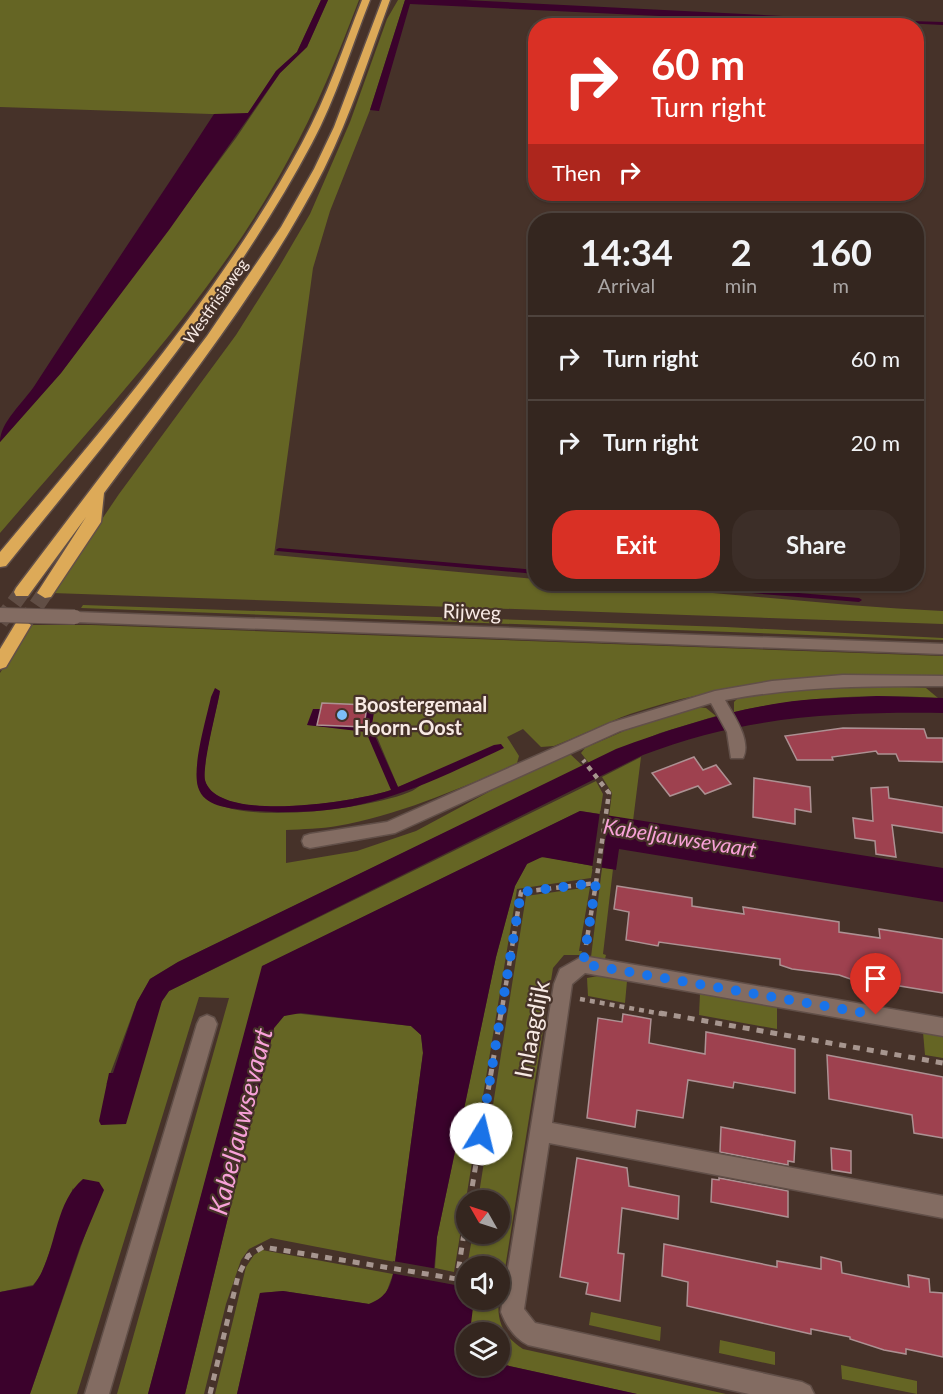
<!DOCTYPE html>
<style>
:root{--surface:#34261f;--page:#3c2e28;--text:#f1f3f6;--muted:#a9a5a4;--line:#4e433d;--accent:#d93025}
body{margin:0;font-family:Lato,sans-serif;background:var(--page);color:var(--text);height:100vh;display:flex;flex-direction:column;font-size:22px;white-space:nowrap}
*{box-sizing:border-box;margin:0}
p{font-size:20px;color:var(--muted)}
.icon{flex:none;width:33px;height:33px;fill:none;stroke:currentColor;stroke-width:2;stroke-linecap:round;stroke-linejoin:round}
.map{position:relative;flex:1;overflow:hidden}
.details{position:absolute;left:528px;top:213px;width:396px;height:378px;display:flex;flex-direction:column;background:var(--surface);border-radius:24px;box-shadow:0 2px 4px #0004,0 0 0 2px var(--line)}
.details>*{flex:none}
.banner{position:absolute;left:528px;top:18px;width:396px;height:183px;border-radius:24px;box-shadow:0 2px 4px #0004,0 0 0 2px var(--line);background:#d93025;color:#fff;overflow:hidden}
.needle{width:39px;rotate:309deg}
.fabs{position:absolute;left:456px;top:1190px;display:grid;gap:12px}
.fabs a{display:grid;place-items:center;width:54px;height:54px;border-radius:50%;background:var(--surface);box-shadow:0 2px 4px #0004,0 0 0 2px var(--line);font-size:30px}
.pin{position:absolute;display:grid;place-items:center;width:51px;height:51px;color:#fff;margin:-62px -26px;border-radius:50% 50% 50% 0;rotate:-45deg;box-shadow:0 0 6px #0007}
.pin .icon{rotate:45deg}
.me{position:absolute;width:66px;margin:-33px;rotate:9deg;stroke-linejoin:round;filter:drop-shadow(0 0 4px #0008)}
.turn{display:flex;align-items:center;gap:21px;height:126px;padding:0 24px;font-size:27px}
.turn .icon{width:78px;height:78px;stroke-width:2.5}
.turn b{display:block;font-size:42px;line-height:51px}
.then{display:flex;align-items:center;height:57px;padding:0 24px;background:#0003;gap:12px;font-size:22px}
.eta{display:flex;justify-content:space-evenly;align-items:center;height:102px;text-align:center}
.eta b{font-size:36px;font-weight:700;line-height:42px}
.cta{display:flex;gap:12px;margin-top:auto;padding:12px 24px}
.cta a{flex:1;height:69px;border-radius:24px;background:var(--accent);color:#fff;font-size:24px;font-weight:700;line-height:69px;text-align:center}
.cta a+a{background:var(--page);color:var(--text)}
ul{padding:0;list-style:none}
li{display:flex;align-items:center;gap:18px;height:84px;padding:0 24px;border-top:2px solid var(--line)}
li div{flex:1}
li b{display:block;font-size:22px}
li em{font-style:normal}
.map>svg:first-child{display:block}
.green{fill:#656524;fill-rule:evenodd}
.water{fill:#3b022c}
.pier{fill:#463229}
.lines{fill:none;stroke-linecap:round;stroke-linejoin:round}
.stream{fill:#3b022c;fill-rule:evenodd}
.building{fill:#9e414f;stroke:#ad9193;stroke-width:1.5}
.highway-tunnel{stroke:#614e45;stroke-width:16;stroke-dasharray:16 8;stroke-linecap:butt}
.minor-casing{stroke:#614f48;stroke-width:3}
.highway-casing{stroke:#614f48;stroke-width:3}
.path-far1{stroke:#a7968f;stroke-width:4.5;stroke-dasharray:5 5;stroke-linecap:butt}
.path{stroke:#a7968f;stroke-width:5;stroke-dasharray:7 7;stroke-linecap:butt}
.minor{fill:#836c62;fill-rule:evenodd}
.highway{fill:#ddaa58;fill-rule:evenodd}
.minor-bridge-casing{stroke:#614f48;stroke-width:16;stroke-linecap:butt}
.minor-bridge{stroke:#836c62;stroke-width:14}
.route{stroke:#1a73e8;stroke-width:10;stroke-dasharray:0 18}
.poi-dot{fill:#7cbef9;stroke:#463229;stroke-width:2}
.labels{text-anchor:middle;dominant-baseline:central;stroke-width:4.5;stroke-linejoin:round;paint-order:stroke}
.far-street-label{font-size:16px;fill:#f8eae4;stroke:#463229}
.street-label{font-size:20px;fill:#f8eae4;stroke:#463229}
.poi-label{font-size:20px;font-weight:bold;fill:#f8eae4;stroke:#463229;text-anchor:start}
.water-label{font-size:21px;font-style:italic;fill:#f8a1d8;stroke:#463229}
.near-street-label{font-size:24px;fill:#f8eae4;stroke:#463229}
.near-water-label{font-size:26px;font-style:italic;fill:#f8a1d8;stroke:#463229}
</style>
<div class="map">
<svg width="943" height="1394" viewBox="0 0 943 1394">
<rect width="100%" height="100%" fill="#463229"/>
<g class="green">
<path d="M0,0H321L297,52L276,71L248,113L241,115L0,107Z"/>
<path d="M328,0H359C338,55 316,110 287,162C213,299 101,415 0,533V442L61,373L236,138L280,73L307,47Z"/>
<path d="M398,0H405L370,110L330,211L313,268L274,555L535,579L536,584C671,584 807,605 943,611V624L52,593L119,494L236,335L279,267L310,214L350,122L387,19Z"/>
<path d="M83,605L726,627L943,638V640L81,608Z"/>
<path d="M31,625H92L943,656V677C836,674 733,679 630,714C605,723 580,736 554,746L541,747L523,729L507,737L519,756L517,763C459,789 399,815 337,826C321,829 303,829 286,830V863L357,851L416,831L496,788L570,754L583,766L178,962L150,979L137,1002L106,1085L169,991L596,781L603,794L600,814L580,811L263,966L148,1394H117L229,998L199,997L77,1394H30L87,1229L73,1188L41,1275L33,1285L0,1292V673ZM220,691C217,709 201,766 205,781C218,825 359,801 391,790L392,787L366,731L308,725H372L398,787L433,773C427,779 420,787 412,791C376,808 217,832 199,788C190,766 213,713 220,691Z"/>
<path d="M879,686L926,688L938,698C870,693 800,697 734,712V702L738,698L813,688Z"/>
<path d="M697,707L706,708L716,716L660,733L589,763L581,753L585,748L633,727Z"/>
<path d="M641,757L633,821L609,816L612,793L602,777Z"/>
<path d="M545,857L593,866L591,878L517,889L454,1272L435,1268L437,1237L496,957L515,886L528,862L537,858Z"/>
<path d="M602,868L613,869L603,954L606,955L605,959L591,957Z"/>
<path d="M590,887L579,951H582L581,955H564L553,968L503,1281L500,1280V1266H467L473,1233H500V1200H478L526,896Z"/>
<path d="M598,976L627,981L625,1003L588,996L587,978Z"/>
<path d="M700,994L777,1007V1029L699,1015Z"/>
<path d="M293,1013L411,1026L421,1035L423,1053L395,1262L271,1238L249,1249L241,1260L226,1304L204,1394H185L274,1028L284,1016Z"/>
<path d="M923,1032L943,1036V1058L925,1055Z"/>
<path d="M262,1250L393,1274L385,1296L369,1304L283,1291L260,1293L237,1394H215L246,1267L254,1255Z"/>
<path d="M466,1299H499C496,1321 504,1337 523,1349L726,1394H637L505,1365V1362L500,1361V1332H466Z"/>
<path d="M591,1312L661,1327L660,1341L589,1325Z"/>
<path d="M720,1340L775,1352V1365L719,1353Z"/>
<path d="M841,1365L917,1381V1394L842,1379Z"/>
</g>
<g class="water">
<path d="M321,0H328L307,47L280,73L169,230L61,373L0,442C0,422 24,402 35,385C94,294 155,205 214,114L248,113L276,71L297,52Z"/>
<path d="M405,0H465L844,19L943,22V25L883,22L845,25L410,4L379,111L370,110Z"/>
<path d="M215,688L220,691C217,709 202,766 205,780C217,825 359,801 391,790L366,732L307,725L313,709H321L318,725L363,727L366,711L374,712L372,725L374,734L398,787L494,745L501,744L504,748C408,793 355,820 245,810C229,808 204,807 198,787C192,766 206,720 211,697Z"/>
<path d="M877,696L943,698V713C836,712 744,716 643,755L169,991L162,1001L126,1124L101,1125L99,1121L109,1073H113L137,1002L150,979L178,962L616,749C670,729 723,712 780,703C812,698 845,698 877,696Z"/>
<path d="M580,811L943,868V902L619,849L616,870L542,857L527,864L515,886L496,957L437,1237L433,1280L466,1287V1299H474L470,1332H466V1365H500V1361L505,1362V1365L637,1394H237L260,1293L283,1291L369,1304C390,1296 392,1282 395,1262L423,1053L421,1035L411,1026L301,1013L284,1016L274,1028L185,1394H148L262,966Z"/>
<path d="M83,1179L99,1182L104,1190L80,1247L30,1394H0V1292L33,1286C58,1254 52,1205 83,1179Z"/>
</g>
<g class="pier">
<path d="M600,811L609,813L601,871L592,869Z"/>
<path d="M393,1261L438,1269L437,1278L466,1284V1287L390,1273Z"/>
</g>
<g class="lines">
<g class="stream">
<path d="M279,548L536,570V574L277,551L276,550L277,549Z"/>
<path d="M663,584H687L859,598L862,600L859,602L666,586Z"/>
</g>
</g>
<g class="building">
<path d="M322,703L367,705L364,727L317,725Z"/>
<path d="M843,728L924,729L927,738H943V762L899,761L896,754H878L876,751L832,757L833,760H797L785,736Z"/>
<path d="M694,757L703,770L716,765L731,784L705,794L698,786L670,796L652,773Z"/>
<path d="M754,778L810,787L811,812L795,809V824L753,817Z"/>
<path d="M888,787L889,798L943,807V833L892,825L896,857L876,854L875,841L855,838L853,818L873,821L871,788Z"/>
<path d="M617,886L692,898V906L744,914L743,907L839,922V932L880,938L879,929L943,939V993L862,980V983L839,975L792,969L780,965V959L659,942L658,946L626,940L629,912L614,909Z"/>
<path d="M623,1014L651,1019L649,1043L705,1054L706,1032L795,1049V1093L734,1082L733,1088L688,1080L683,1118L637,1110L635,1127L587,1118L598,1018L622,1022Z"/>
<path d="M827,1055L943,1077V1138L914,1133L912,1115L829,1099Z"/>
<path d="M721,1127L795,1141L794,1162L788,1161V1165L720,1152Z"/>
<path d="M831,1148L851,1151V1173L832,1170Z"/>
<path d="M577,1158L627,1168L629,1186L679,1196L678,1219L622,1208L618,1253L624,1254L620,1301L586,1294L588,1283L560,1277Z"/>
<path d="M719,1178L788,1191V1217L711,1202L712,1179L719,1180Z"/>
<path d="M664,1244L777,1267V1261L821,1269V1257L841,1262L842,1273L909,1287L908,1275L929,1279L930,1292L943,1293V1357L906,1349V1354L884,1350L850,1339V1337L811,1329V1334L687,1306L688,1282L662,1276Z"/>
</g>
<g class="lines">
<g class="highway-tunnel">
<path d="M0,622L22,592"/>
<path d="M23,625L45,593"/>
</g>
<g class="minor-casing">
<g id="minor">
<path d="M75,612L943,644V654L75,622L68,617Z"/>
<path d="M843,675L943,676V686C866,686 801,686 725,700C733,715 752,740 743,758H731L727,732L711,703L620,731L395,833L310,848L304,846L302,841L304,836L310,834L387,822L610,723L715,691L772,681Z"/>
<path d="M583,956L943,1018V1036L585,973L572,984L552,1123L943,1196V1218L549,1143L524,1309L535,1323L802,1382L810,1386L814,1394H749L528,1345C515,1339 506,1325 501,1312L554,984L560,969Z"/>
<path d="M207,1015L214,1018L217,1024L109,1394H85L197,1024L200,1018Z"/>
</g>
</g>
<g class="highway-casing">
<g id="highway">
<path d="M362,0H370C351,48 336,98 312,143C230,297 115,431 6,566L0,567V552C108,422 222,292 302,143C327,97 343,48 362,0Z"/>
<path d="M382,0H390C369,57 351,115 324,169C265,285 182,388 104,493L101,522L51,597L45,598L37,593L86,517L28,596H16L14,592L16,588L207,336L281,227L314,169L334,127Z"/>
<path d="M23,619L31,625L6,667L0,669V649L17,621Z"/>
</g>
</g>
<g class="path-far1">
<path d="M586,945L596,883"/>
<path d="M580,999L668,1015"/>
<path d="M501,1015L521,892L596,883L609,793L583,760"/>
</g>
<g class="path">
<path d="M660,1013L943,1063"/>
<path d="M470,1200L501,1013"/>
<path d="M466,1220L457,1279L466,1281"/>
<path d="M210,1394L238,1276L248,1256L263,1247L457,1279"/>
</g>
<use href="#minor" class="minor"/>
<use href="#highway" class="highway"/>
<g class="minor-bridge-casing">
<path id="minor-bridge" d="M0,615L75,617"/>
</g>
<use href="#minor-bridge" class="minor-bridge"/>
</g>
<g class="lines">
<path class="route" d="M481,1134L521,892L596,883L583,964L876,1015"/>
</g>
<circle class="poi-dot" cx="342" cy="715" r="6"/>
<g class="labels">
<g class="far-street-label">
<text transform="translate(215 301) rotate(-55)">Westfrisiaweg</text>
</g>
<g class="street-label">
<text transform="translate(472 611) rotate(2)">Rijweg</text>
</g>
<g class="poi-label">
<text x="354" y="704">Boostergemaal<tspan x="354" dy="23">Hoorn-Oost</tspan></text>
</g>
<g class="water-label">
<text transform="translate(680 837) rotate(9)">Kabeljauwsevaart</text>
</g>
<g class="near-street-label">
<text transform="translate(531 1029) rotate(-79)">Inlaagdijk</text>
</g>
<g class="near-water-label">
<text transform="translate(240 1121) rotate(-76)">Kabeljauwsevaart</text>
</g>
</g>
</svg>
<div class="fabs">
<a><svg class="needle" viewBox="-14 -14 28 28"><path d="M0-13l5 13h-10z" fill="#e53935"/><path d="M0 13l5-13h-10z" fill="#a9a5a4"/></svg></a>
<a><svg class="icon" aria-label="sound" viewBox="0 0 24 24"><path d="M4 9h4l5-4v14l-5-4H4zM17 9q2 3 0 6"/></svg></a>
<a><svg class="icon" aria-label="layers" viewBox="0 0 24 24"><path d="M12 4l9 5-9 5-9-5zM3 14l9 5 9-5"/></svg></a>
</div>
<div class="pin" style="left:876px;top:1015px;background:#d93025"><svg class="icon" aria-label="arrive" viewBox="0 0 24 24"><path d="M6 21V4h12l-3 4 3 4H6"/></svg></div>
<svg class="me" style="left:481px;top:1134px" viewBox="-20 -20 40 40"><circle r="19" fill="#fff"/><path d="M0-13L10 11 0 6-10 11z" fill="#1a73e8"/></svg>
<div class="banner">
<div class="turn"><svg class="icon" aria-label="right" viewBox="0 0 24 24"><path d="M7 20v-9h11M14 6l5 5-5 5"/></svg><div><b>60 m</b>Turn right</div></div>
<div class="then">Then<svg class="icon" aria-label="right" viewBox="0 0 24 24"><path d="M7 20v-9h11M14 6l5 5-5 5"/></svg></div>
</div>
<section class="details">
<div class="eta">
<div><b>14:34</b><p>Arrival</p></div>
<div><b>2</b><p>min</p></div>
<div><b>160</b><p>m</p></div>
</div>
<ul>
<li><svg class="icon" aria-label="right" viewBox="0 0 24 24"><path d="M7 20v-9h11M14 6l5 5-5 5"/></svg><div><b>Turn right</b></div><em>60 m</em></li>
<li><svg class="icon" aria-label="right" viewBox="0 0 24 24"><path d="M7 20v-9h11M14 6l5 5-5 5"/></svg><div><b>Turn right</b></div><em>20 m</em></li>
</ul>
<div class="cta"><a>Exit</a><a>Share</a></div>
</section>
</div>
